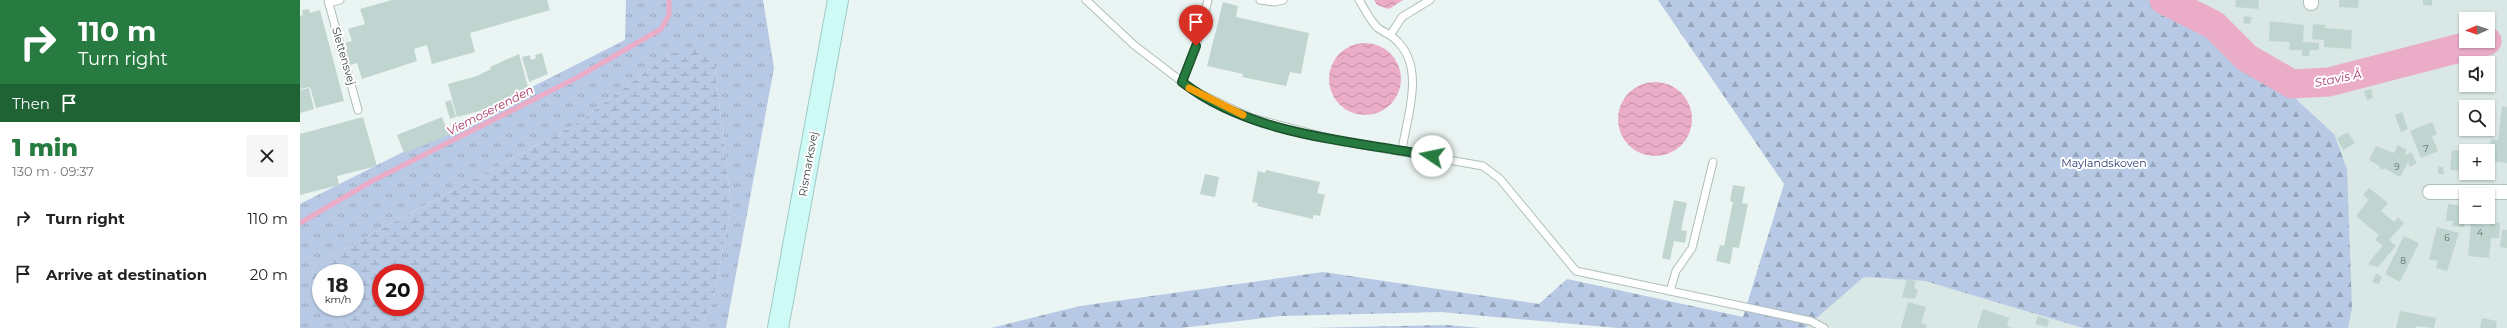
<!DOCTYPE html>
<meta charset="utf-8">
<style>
:root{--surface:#fff;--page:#f6f6f6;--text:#222;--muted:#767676;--accent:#277b41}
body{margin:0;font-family:Montserrat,sans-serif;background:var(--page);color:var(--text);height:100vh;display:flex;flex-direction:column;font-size:15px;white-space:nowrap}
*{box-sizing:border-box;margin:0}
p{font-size:13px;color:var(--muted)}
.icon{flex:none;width:22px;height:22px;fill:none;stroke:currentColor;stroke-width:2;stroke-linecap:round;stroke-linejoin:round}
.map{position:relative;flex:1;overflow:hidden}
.sheet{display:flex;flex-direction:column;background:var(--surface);width:300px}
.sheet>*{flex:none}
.hud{background:#277b41;color:#fff;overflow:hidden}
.needle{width:26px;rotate:268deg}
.tools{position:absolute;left:2159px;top:12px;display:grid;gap:8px}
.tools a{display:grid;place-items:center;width:36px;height:36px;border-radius:0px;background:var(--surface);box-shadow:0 1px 3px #0004;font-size:20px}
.speed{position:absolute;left:12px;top:264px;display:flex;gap:8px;font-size:20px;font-weight:700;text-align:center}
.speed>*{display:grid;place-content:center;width:52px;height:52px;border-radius:50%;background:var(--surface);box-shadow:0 1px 3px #0004;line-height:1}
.speed small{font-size:10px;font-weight:400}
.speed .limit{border:6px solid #d22;background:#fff;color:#111}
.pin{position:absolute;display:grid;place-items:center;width:34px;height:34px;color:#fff;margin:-41px -17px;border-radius:50% 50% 50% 0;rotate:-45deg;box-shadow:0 0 4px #0007}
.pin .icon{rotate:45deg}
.me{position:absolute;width:44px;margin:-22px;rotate:281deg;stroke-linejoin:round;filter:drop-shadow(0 0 3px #0008)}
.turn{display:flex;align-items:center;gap:14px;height:84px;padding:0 12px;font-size:18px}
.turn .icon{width:52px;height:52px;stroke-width:2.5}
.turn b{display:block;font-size:28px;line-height:34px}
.then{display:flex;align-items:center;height:38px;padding:0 12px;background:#0003;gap:8px;font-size:15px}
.round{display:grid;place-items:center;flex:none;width:42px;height:42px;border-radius:0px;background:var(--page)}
.head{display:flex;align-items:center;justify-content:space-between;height:68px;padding:0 12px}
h1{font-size:24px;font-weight:800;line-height:30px;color:var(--accent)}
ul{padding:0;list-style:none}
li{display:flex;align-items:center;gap:12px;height:56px;padding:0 12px}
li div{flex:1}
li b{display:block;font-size:15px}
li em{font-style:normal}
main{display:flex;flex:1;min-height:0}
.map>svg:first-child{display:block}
.residential{fill:#d9e7e5;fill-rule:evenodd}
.grass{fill:url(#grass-tufts)}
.forest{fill:url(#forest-firs)}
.wetland{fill:url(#wetland-marsh);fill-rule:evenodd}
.water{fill:url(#water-waves)}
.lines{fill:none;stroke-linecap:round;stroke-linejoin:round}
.stream{stroke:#ebacc8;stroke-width:5}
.river{stroke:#ebacc8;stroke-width:29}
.building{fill:#c1d5d0}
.lane-casing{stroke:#aebfbb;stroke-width:9}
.street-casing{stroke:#aebfbb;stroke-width:16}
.secondary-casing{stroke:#9cccc7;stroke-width:22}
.lane{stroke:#fff;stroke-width:7}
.street{stroke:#fff;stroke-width:14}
.secondary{stroke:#cefaf6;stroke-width:20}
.route-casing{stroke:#19502a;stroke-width:10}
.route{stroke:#277b41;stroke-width:7}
.slow{stroke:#f59e0b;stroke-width:7}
.labels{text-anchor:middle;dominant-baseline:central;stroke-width:4;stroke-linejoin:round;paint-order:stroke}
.number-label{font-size:9px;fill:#5b6a67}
.street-label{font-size:11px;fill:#394744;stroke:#fff}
.park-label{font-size:11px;fill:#304075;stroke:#fff}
.water-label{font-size:12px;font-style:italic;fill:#ab3a6a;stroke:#fff}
</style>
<main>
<section class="sheet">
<div class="hud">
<div class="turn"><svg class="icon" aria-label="right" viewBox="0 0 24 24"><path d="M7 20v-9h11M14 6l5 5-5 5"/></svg><div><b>110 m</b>Turn right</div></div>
<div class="then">Then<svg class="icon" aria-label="arrive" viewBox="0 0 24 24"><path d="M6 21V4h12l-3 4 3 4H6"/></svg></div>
</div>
<div class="head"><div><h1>1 min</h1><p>130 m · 09:37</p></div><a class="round"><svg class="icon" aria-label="close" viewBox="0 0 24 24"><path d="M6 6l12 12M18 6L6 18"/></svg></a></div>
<ul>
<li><svg class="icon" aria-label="right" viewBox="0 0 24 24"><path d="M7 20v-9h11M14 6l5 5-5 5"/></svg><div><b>Turn right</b></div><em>110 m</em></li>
<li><svg class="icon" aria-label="arrive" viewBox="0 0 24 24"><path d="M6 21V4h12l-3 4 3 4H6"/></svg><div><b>Arrive at destination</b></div><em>20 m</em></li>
</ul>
</section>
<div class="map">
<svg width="2207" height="328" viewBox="0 0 2207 328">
<defs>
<pattern id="grass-tufts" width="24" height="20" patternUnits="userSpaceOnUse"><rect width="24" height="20" fill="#b7c9e4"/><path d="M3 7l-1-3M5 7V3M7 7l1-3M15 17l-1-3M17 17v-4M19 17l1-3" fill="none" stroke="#96a5ba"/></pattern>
<pattern id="forest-firs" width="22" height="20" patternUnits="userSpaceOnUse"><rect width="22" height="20" fill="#b7c9e4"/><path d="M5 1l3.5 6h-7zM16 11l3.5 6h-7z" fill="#96a5ba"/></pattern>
<pattern id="wetland-marsh" width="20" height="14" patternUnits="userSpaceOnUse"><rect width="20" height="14" fill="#b7c9e4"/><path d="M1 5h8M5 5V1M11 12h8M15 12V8" fill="none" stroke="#96a5ba"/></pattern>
<pattern id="water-waves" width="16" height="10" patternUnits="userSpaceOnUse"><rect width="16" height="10" fill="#ebacc8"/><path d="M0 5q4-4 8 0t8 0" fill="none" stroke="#bf8ea4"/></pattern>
</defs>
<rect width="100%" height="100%" fill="#eaf4f2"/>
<g class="residential">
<path d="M1864,0H2207V328H2048L2052,309L2034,134L1997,100L1992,84L1947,58L1914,25ZM2166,19H2188V41H2166ZM2166,63H2188V85H2166ZM2166,107H2188V129H2166ZM2166,151H2188V173H2166ZM2166,195H2188V217H2166Z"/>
<path d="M1564,277L1625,281L1783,328H1505Z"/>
</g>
<path class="grass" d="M326,0H463L474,68L426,328H400L413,303L431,204L414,60L369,54L276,124L18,263L10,277L21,292V307H32L47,328H0V204L325,40Z"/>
<g class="forest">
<path d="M1358,0H1864L1914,25L1947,58L1992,84L1997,100L2034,134L2047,169L2052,309L2048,328H1783L1625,281L1564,277L1505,328H1318L1141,312L980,316L881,328H691L780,306L1023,272L1239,304L1267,279L1443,317L1484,184Z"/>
<path d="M1147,325L1182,328H1008Z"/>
</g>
<path class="wetland" d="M394,49L414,60L431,204L413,303L400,328H47L32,307H55V273H21V292L10,277L18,263L276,124L369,54ZM81,273H115V307H81Z"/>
<g class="water">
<path d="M1074,0H1103L1089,9L1077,5Z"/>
<circle cx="1065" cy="79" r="36"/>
<circle cx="1355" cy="119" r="37"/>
</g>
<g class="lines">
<path class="stream" d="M0,223L72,181L278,77L361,29L369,15V0"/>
<path class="river" d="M1864,0L1914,25L1947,58L1992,84L2029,82L2187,41"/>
</g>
<g class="building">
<path d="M92,0H247L250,10L170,33L175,52L132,64L127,45L114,49L117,61L62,79L57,63L50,65L44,43L52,41L48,29L65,24L60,9Z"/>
<path d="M1936,0H1959L1958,9L1935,7Z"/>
<path d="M2039,0H2059L2058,8L2039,7Z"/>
<path d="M2123,0H2132V6L2123,5Z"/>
<path d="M923,2L938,6L936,17L1009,33L1001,74L990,72L986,86L942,77L943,74L907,66Z"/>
<path d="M9,9L10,13L20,10L44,101L16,108L10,87L0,89V16L3,15L2,10Z"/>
<path d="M1944,16L1952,17L1950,24L1943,23Z"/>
<path d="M1970,21L2004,25L2003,42L2019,43V50H2010L2009,56H2002V50H1989L1990,42L1969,41Z"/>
<path d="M2013,24L2025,25V28L2052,30L2051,49L2024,47V40L2012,39Z"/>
<path d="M242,53L248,74L229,82L222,57L230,55L231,60L236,58L235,55Z"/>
<path d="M219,54L228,87L187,109L157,117L148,84L177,76L191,69L190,67Z"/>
<path d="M9,88L14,109L0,113V90Z"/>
<path d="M2071,89L2073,98L2067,100L2064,91Z"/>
<path d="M151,100L156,117L150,119L145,102Z"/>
<path d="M2202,106L2207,107V163L2188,161L2191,139L2198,140Z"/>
<path d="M2102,112L2108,129L2101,132L2095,115Z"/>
<path d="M63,117L77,166L37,176L39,185L0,195V134Z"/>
<path d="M142,117L149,135L104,153L97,135Z"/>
<path d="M2132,122L2137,134L2132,136L2138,151L2121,158L2110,131Z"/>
<path d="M2048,132L2055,143L2043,150L2037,138Z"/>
<path d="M2163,144L2176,145V151H2166V171L2150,170L2152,150L2162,151Z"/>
<path d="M2098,145L2107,150L2104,156L2111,152L2117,163L2110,167L2108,162L2100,177L2084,168L2083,170L2079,168L2080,166L2069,160L2076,146L2094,153Z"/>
<path d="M2138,167H2143L2144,174H2138Z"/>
<path d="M966,170L1020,182L1017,193L1025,195L1020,216L1013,215V219L957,206L958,203L952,202L958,171L965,173Z"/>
<path d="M905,174L919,177L915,197L900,194Z"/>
<path d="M1433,185L1445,187L1442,203L1448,204L1439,248L1433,247L1430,264L1416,261L1420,245L1424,246L1433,202L1430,201Z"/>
<path d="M2069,188L2088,203L2081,211L2094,222L2098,217L2104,223L2089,240L2096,246L2078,267L2069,265V262L2083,246L2075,240L2079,235L2056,216L2069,200L2063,195Z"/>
<path d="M1374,200L1387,203L1381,230L1387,231L1385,243L1374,241L1370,260L1362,258Z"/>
<path d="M2148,204L2166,206L2164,227L2152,226L2153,221H2146Z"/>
<path d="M2191,222L2200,223L2199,238H2191L2189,258L2168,256L2171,224L2190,226Z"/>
<path d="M2137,227L2159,233L2147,271L2136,268L2138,261L2129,259Z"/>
<path d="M2202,230H2207V248L2200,247Z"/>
<path d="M2104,236L2119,243L2100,282L2085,274Z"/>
<path d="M2077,273L2082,277L2079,284L2072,282Z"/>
<path d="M1607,279L1616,281L1614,288L1618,290L1615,299L1602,297Z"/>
<path d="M1608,302L1626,307L1621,323L1627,325L1626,328H1601Z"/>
<path d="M1683,309L1709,318L1707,326L1712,328H1677Z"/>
<path d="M2100,311L2136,318L2134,328L2116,326V328H2096Z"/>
<path d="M1738,316L1749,320L1747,327L1735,324Z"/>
<path d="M2182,318L2197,321L2196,328H2180Z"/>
</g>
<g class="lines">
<g class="lane-casing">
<g id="lane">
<path d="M28,0L58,110"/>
<path d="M786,0L834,45L894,91L952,118L1040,141L1183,166L1200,179L1276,271L1511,321L1524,328"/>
<path d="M960,0L975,2L983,0"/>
<path d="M1059,0C1065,9 1070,21 1078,28C1085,33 1092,35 1098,42C1125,70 1107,116 1102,150"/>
<path d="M29,3L40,0"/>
<path d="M1091,34L1102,17L1130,0"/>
<path d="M882,82L896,46L908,0"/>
<path d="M1370,291L1376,271L1392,248L1413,162"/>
</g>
</g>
<g class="street-casing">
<g id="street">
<path d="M2011,3V0"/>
<path d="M2130,192H2207"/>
</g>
</g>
<g class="secondary-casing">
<path id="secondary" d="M478,328L538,0"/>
</g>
<use href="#lane" class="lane"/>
<use href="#street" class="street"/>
<use href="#secondary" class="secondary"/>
</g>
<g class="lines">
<g class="route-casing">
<path id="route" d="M896,46L882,82C952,136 1048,140 1132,156"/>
</g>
<use href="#route" class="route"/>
<path class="slow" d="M889,88L943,115"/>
</g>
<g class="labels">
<g class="number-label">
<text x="2126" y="148">7</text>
<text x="2097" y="166">9</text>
<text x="2180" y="232">4</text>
<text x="2147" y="237">6</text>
<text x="2103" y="260">8</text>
</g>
<g class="street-label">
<text transform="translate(44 56) rotate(74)">Slettensvej</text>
<text transform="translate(508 164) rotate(-80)">Rismarksvej</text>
</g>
<g class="park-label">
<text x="1804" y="163">Maylandskoven</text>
</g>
<g class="water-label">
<text transform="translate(2038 78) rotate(-11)">Stavis Å</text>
<text transform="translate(190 110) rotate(-27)">Viemoserenden</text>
</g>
</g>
</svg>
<div class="tools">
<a><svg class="needle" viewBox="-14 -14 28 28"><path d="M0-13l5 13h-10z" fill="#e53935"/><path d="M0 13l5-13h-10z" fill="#767676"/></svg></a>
<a><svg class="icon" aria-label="sound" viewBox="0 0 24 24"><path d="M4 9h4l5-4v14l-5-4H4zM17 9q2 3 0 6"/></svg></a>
<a><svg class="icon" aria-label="search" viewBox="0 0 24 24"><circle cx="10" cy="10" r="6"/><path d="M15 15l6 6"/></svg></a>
<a>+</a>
<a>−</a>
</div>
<div class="speed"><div>18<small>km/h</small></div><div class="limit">20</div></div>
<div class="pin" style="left:896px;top:46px;background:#d93025"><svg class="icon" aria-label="arrive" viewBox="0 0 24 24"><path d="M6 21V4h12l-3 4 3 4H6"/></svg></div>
<svg class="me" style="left:1132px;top:156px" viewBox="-20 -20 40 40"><circle r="19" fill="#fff"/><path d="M0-13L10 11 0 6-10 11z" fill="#277b41"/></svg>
</div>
</main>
